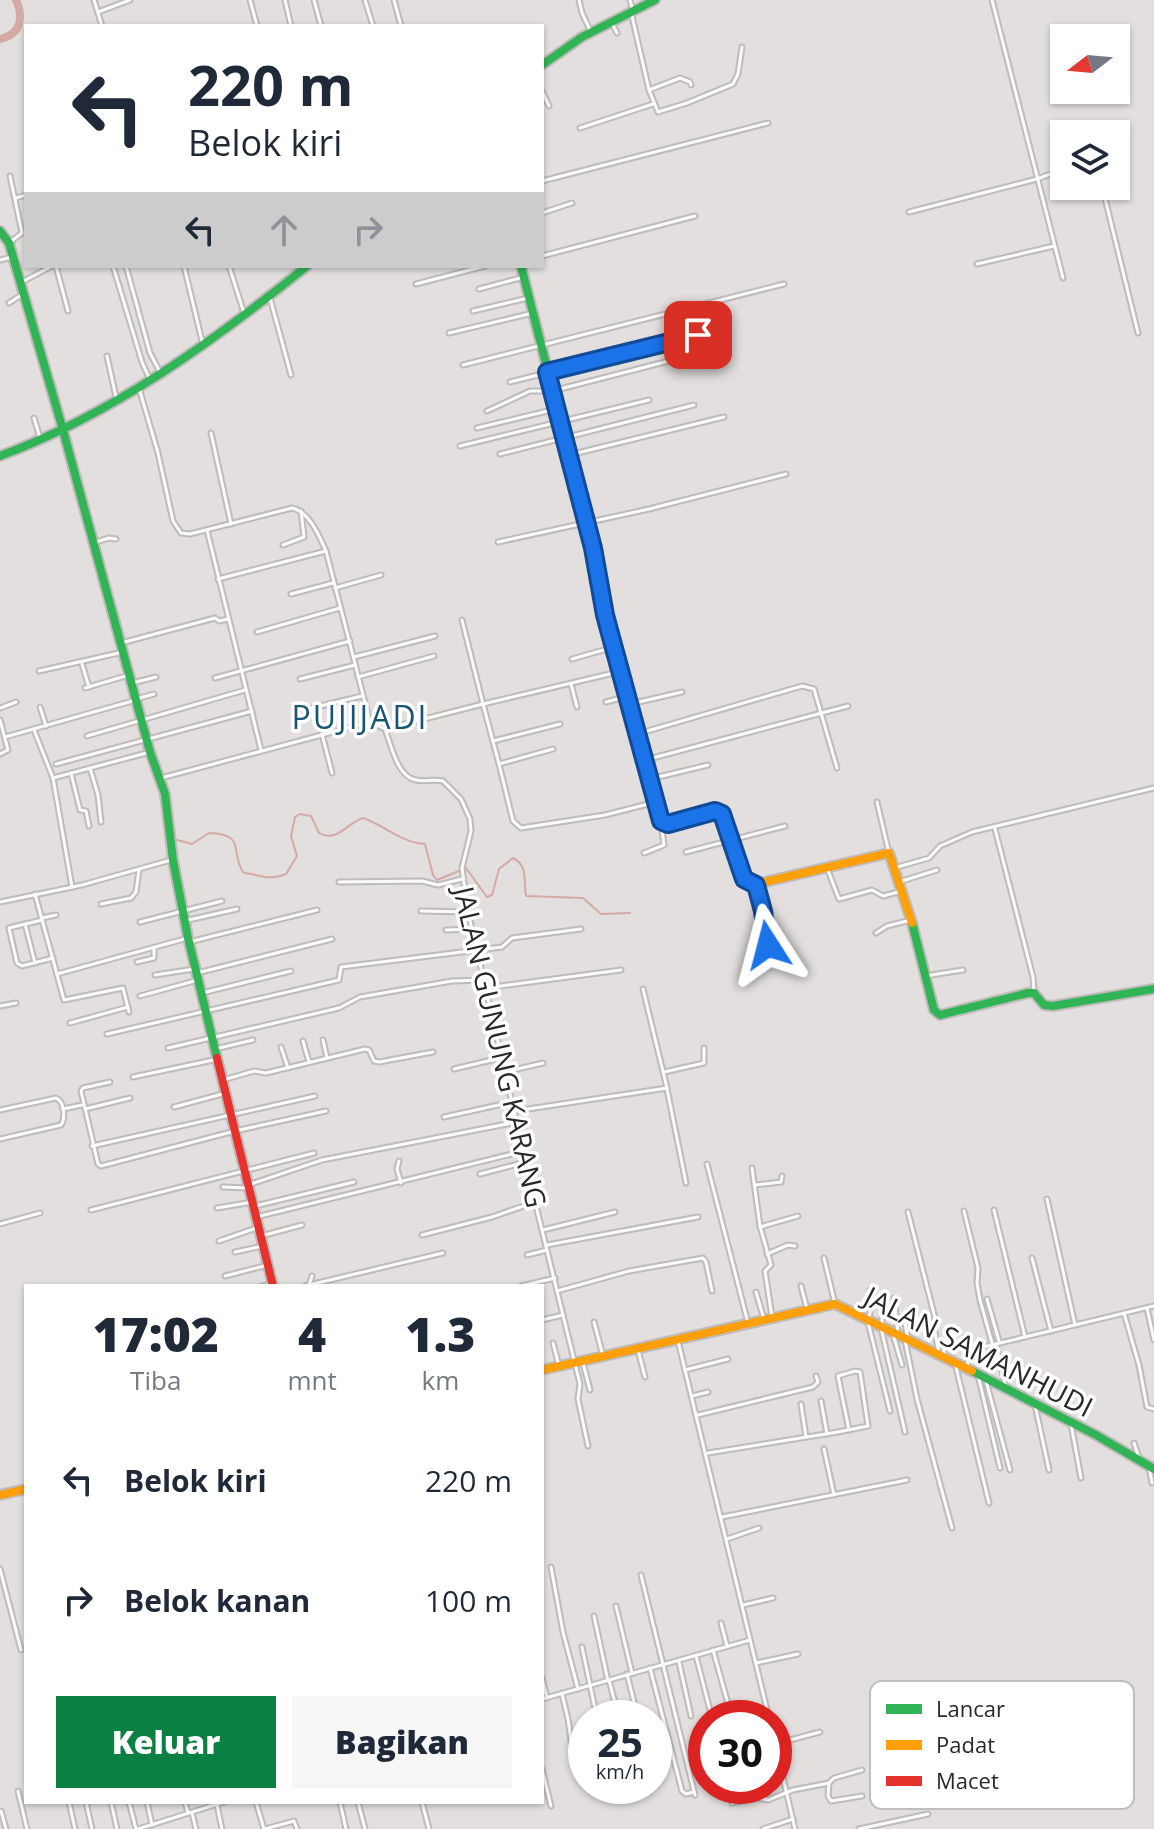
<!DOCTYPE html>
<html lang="id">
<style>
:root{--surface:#fff;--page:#f6f6f7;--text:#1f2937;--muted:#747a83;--accent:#0b8043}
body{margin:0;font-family:"Open Sans",sans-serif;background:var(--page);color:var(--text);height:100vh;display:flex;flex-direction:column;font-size:30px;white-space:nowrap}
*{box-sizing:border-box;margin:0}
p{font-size:26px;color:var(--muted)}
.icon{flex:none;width:44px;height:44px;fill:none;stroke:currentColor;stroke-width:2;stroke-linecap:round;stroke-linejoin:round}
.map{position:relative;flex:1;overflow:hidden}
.drawer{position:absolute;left:24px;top:1284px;width:520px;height:520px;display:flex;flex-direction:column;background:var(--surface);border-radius:0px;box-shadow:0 2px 6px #0004}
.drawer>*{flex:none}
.top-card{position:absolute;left:24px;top:24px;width:520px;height:244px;border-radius:0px;box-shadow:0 2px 6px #0004;background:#fff;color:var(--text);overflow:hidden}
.needle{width:52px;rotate:254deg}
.controls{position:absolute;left:1050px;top:24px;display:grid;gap:16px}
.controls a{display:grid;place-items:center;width:80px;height:80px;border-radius:0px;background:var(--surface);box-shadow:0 2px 6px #0004;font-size:40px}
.speed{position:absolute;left:568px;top:1700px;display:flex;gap:16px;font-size:40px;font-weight:700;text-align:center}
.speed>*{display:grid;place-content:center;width:104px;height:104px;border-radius:50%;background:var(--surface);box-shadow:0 2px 6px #0004;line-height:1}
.speed small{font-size:20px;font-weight:400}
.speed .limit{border:12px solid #d22;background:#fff;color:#111}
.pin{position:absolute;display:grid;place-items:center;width:68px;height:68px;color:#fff;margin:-34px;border-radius:16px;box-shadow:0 4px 12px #0006}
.me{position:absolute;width:88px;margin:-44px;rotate:351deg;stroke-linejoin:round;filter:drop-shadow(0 0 6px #0008)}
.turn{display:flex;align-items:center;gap:28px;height:168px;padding:0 32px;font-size:36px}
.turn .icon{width:104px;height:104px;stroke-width:2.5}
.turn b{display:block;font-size:56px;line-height:68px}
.lanes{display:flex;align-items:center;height:76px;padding:0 32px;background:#0003;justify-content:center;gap:40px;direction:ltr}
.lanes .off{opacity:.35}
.eta{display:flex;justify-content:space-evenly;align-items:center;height:136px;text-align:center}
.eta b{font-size:48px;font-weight:800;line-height:56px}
.cta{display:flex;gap:16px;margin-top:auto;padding:16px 32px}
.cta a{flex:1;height:92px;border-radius:0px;background:var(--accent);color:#fff;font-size:32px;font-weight:800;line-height:92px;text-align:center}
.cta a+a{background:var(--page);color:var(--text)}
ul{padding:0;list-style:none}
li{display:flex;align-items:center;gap:24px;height:120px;padding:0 32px}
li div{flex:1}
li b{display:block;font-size:30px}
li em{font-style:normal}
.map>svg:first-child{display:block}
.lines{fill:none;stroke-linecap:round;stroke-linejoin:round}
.stream{stroke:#d4aaa5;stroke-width:2}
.river{stroke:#d4aaa5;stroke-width:8}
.street-casing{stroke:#bebbba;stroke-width:7}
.fast-casing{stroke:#bebbba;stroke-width:12}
.slow-casing{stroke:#bebbba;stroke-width:12}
.jam-casing{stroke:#bebbba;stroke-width:12}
.street{stroke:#fbfafa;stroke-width:3}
.fast{stroke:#30b455;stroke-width:8}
.slow{stroke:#ff9f0a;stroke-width:8}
.jam{stroke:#e5322d;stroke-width:8}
.route-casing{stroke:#114b97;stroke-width:20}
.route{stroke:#1a73e8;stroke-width:14}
.labels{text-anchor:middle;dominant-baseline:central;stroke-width:7;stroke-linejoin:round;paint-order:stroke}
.street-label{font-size:28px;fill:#2a2828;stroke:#fff}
.quarter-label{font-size:32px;letter-spacing:2px;fill:#185474;stroke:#fff}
.key{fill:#fff;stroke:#bfbebe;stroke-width:2}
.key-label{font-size:22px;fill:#2a2828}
</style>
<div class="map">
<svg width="1154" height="1829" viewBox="0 0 1154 1829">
<rect width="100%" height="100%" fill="#e2dfde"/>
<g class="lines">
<path class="stream" d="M173,839L192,844L209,833C248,834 229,854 244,873C262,875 268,881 286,874L297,856L291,836L295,817L300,814L311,816L319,833C337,843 347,823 363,818C384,825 402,843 425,844L433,875L437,880L466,868L487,897L492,895L499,869L513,858C529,866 523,882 526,896L583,898L601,914L630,913"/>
<path class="river" d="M0,39C21,34 24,18 16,0"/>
<g class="street-casing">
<g id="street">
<path d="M94,0L102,26"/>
<path d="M250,0L257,26"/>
<path d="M285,0L291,26"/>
<path d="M314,0L321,26"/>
<path d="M365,0L373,26"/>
<path d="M394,0L401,26"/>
<path d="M579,0L582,13L590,30"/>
<path d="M630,0L633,11"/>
<path d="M992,0L1063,278"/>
<path d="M98,12L130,0"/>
<path d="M631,12L649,90L658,112L687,103L733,84L738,74L742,47"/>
<path d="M611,21L617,33"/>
<path d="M649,90L680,78L690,82L691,85"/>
<path d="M542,91L549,106"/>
<path d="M580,128L653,104"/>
<path d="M542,181L768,123"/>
<path d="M1102,186L1138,333"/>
<path d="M16,198L26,195"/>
<path d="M909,212L1037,179L1064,169"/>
<path d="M542,213L572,203"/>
<path d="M9,243L22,233L10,176"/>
<path d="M542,256L695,216"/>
<path d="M0,260L12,257"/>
<path d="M977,264L1054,246"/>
<path d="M56,266L68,311"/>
<path d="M113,266L142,362L150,380"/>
<path d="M126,266L150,353L160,372"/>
<path d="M184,266L203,345"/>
<path d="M229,266L245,316"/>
<path d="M20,283L52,266"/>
<path d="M416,284L485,266"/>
<path d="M479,289L524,277"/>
<path d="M270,298L291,375"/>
<path d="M9,303L23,294"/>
<path d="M473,311L528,298"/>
<path d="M449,333L533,313"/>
<path d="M107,356L116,397"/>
<path d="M463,365L784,284"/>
<path d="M510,382L698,335"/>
<path d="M139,388L158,453L173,521L181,533L190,534L292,508C310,512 319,536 326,551L370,722L385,729L483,704L499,764L553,749"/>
<path d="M487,411L530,391H552L696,354"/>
<path d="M34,418L41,441"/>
<path d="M477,428L556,409"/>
<path d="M211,433L231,524"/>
<path d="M460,446L649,400"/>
<path d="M500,454L694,405"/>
<path d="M569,455L724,417"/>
<path d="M207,530L261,750"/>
<path d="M96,542L109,538L116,539"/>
<path d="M498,542L649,509L786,474"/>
<path d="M283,545L304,537L301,511"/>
<path d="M218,579L326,551"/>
<path d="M335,588L381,575"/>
<path d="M291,594L333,583"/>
<path d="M462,620L483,704L618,672"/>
<path d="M257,632L340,608"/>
<path d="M121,643L215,618L219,621L228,619"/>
<path d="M354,657L435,636"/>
<path d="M572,659L614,647"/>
<path d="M82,664L89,687"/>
<path d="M39,671L123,652"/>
<path d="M358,677L434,656"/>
<path d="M215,678L350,641"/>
<path d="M300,679L355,665"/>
<path d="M132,683L156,677"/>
<path d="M571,684L577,707"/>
<path d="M85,688L129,675"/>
<path d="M136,699L154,694"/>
<path d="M606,702L628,696"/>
<path d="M630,704L682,692"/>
<path d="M40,707L46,726"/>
<path d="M0,708L16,702"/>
<path d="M312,708L362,696"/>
<path d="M0,720L8,750L0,754"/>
<path d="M385,729C391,744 397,777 416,780C424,782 434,779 443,781L461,799L470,819L471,831L462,868L468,912L535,1202L580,1384L578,1399L588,1446"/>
<path d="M34,730L53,778L72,887"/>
<path d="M322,734L332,773"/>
<path d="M637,734L802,686L814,689L837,768"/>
<path d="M87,736L245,690"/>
<path d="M5,737L136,700"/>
<path d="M493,741L560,724"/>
<path d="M645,760L848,706"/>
<path d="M56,764L252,711"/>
<path d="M499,764L513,821L521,828L605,815L656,802"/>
<path d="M90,768L98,795L101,822"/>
<path d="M71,773L80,810L86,811L89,826"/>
<path d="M53,778L150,752"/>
<path d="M161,778L370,722"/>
<path d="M650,779L708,765"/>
<path d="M877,802L889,853"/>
<path d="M995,829L1033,977L1034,992"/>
<path d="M686,852L785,826"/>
<path d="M644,853L664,845L661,823"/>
<path d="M827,868L839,899L872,890L883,896L902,891"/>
<path d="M894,868L929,858L940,846L972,832L1154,788"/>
<path d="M339,882L422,881L438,885L462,879"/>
<path d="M899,882L937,870"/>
<path d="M756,885L763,911L769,951L758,962"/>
<path d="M35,894L64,1000L123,988L129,1012"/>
<path d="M0,902L82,885L171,860"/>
<path d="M101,904L131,898L136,892L139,870"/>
<path d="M421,911L468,912"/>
<path d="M42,918L56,915"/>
<path d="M42,920L9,928L17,963L22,966L53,958"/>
<path d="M184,921L237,909"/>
<path d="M140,922L222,901"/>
<path d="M25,924L35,963"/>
<path d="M446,930L472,929"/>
<path d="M876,933L887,926L911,920"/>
<path d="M189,942L317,910"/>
<path d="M137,962L154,958V948"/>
<path d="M197,973L332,939"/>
<path d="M57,974L188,938"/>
<path d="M155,975L194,969"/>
<path d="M925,976L963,970"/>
<path d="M486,988L621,970"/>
<path d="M202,993L291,971"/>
<path d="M140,996L198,980"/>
<path d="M0,1006L16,1003"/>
<path d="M70,1023L128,1007"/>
<path d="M107,1034L339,980L341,967L502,947L512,938L581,929"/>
<path d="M323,1040L327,1058"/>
<path d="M303,1041L309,1062"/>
<path d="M281,1047L288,1068"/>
<path d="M168,1048L339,1008L360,997L452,981L483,980"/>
<path d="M215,1049L253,1040"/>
<path d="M454,1069L500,1058"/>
<path d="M505,1072L543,1063"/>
<path d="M664,1072L704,1063V1048"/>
<path d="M133,1077L218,1059"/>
<path d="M223,1080L254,1071L266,1073L365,1049L369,1050L374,1061L379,1062L433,1052"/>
<path d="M110,1082L83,1088L81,1091L98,1164L101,1166L235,1131L326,1111"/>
<path d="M667,1089L686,1183"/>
<path d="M174,1107L226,1093"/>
<path d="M63,1109L82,1105"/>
<path d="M85,1109L130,1098"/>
<path d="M0,1110L56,1098C64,1101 66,1118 61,1125L0,1139"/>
<path d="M515,1111L667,1088L643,989"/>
<path d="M444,1117L512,1102"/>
<path d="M92,1146L315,1096"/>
<path d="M399,1161L397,1169L401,1183"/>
<path d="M707,1164L748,1323"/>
<path d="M752,1168L760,1226L771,1265L765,1271L772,1317"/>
<path d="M480,1174L526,1162"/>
<path d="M248,1185L322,1160L517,1122"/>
<path d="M756,1185L781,1182L782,1176"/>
<path d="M223,1187L249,1188"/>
<path d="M1047,1199L1075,1325"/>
<path d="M255,1206L354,1182"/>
<path d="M217,1208L253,1202"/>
<path d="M91,1210L314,1153"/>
<path d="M994,1210L1025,1337"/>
<path d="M964,1211L978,1268L977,1283L980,1300L992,1343"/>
<path d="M908,1212L935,1318L933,1322L939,1354"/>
<path d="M256,1217L524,1151"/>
<path d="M0,1224L40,1213"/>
<path d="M760,1227L798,1216"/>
<path d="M543,1230L615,1212"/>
<path d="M422,1235L492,1217L535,1202"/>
<path d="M261,1236L302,1225"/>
<path d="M219,1241L259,1227"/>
<path d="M547,1245L698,1217"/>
<path d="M235,1252L263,1246"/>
<path d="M767,1254L788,1245L795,1246"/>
<path d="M527,1255L547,1250"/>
<path d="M824,1258L835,1304"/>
<path d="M1032,1258L1051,1331"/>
<path d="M225,1276L268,1265"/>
<path d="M309,1285L443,1253"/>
<path d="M262,1286L272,1284"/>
<path d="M305,1286L309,1285L312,1276"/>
<path d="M521,1286L555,1278"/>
<path d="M801,1286L807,1309"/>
<path d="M870,1290V1314L867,1318L890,1411"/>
<path d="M557,1291L629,1271L703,1258L706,1262L712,1291"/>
<path d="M756,1292L764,1319"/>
<path d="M884,1297L888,1313L882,1315V1332L905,1432"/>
<path d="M894,1298L898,1334"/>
<path d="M987,1299L999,1341"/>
<path d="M1147,1308L1154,1340"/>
<path d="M1124,1313L1139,1365L1147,1407L1154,1409"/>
<path d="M897,1317L904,1318L908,1339"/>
<path d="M542,1320L563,1315"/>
<path d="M594,1322L603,1356"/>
<path d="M893,1334L902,1365"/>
<path d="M965,1337L969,1353"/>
<path d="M905,1340L917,1399L952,1528"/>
<path d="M678,1341L769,1718"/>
<path d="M553,1343L559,1366"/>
<path d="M941,1344L944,1345V1357"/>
<path d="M996,1345L1006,1388"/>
<path d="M638,1350L645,1377"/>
<path d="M583,1363L590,1390"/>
<path d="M955,1363L989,1503"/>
<path d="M685,1370L728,1359"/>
<path d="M967,1370L969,1353L975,1349L1154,1306"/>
<path d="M978,1375L1000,1468"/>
<path d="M986,1381L1010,1470"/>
<path d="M692,1396L708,1392"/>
<path d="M821,1401L827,1434"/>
<path d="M801,1404L806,1437"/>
<path d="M1035,1405L1049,1470"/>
<path d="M698,1415L813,1387L818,1382L816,1376"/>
<path d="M1071,1424L1081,1478"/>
<path d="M1134,1443L1139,1458"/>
<path d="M824,1449L834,1495"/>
<path d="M708,1453L838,1432C848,1430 858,1428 868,1426L860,1372L855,1371L838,1376L849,1430"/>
<path d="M1149,1467L1152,1483"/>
<path d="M722,1517L907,1480"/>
<path d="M727,1539L759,1528"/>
<path d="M551,1567L563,1632L578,1689"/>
<path d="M0,1569L21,1650"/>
<path d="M641,1575L695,1795"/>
<path d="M743,1605L773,1598"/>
<path d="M616,1606L632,1673"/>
<path d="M594,1616L608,1681"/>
<path d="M721,1623L727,1646"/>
<path d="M582,1647L597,1718"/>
<path d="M713,1650L732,1718"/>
<path d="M696,1656L712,1718"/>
<path d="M679,1662L691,1716"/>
<path d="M756,1663L798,1654"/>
<path d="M650,1668L682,1791L686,1794L694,1792"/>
<path d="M627,1674L638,1718"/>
<path d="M542,1678L547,1698"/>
<path d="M609,1680L619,1718"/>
<path d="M562,1694L568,1719L573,1754"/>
<path d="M542,1699L750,1640"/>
<path d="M774,1739L795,1829"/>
<path d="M775,1744L820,1732"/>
<path d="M542,1769L551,1806"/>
<path d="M829,1783L828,1796L831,1801L862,1796"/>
<path d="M634,1786L636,1794"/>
<path d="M18,1791L27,1829"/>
<path d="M69,1802L75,1829"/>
<path d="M86,1802L92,1829"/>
<path d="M111,1802L117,1829"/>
<path d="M129,1802L136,1829"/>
<path d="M147,1802L152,1825"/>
<path d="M185,1802L188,1813"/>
<path d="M256,1802L264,1829"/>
<path d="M340,1802L346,1829"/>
<path d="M358,1802L365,1829"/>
<path d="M422,1802L429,1829"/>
<path d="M732,1803L758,1798L768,1800L793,1790L829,1783L834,1778L862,1770"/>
<path d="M217,1805L222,1829"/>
<path d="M1,1811L6,1829"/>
<path d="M192,1813L196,1829"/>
<path d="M138,1829L224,1802"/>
<path d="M265,1829L294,1821L297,1829"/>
<path d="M763,1829L793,1819"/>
<path d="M859,1829L928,1814"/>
</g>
</g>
<g class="fast-casing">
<g id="fast">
<path d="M542,65L582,37L655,0"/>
<path d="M0,231L9,243L63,430L150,752L165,794L173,860L188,938L217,1058"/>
<path d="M521,266L593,548L605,615L661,821L668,824L715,811L721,812L733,847"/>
<path d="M0,456C113,414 214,341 307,266"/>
<path d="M912,923L934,1010L940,1015L1028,993H1034L1044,1005L1053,1006L1154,989"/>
<path d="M972,1371L1096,1435L1154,1469"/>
</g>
</g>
<g class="slow-casing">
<g id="slow">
<path d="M733,847L744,879L752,885L889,853L912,923"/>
<path d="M542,1370L835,1304L972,1371"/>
<path d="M0,1495L26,1489"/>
</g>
</g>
<g class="jam-casing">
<path id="jam" d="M217,1058L273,1286"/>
</g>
<use href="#street" class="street"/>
<use href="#fast" class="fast"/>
<use href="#slow" class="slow"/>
<use href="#jam" class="jam"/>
</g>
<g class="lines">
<g class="route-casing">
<path id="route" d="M698,335L547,372L593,548L605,615L661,821L668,824L715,811L722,814L744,879L756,885L763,911L768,945"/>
</g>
<use href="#route" class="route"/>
</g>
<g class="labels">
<g class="street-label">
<text transform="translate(501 1047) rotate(77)">JALAN GUNUNG KARANG</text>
<text transform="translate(979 1351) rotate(27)">JALAN SAMANHUDI</text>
</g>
<g class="quarter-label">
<text x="360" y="716">PUJIJADI</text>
</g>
</g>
<rect x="870" y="1681" width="264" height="128" rx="12" class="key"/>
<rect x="886" y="1704" width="36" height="10" fill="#30b455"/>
<rect x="886" y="1740" width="36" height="10" fill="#ff9f0a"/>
<rect x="886" y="1776" width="36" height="10" fill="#e5322d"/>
<g class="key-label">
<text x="936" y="1717">Lancar</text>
<text x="936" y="1753">Padat</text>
<text x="936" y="1789">Macet</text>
</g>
</svg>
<div class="controls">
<a><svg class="needle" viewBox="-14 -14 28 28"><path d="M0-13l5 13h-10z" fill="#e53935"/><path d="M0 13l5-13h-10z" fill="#747a83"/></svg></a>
<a><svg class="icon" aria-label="layers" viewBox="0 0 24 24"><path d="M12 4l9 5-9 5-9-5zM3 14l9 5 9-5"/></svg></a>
</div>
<div class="speed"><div>25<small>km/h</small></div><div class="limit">30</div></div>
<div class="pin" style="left:698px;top:335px;background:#d93025"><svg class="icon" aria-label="arrive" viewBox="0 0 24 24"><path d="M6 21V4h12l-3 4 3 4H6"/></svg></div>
<svg class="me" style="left:768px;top:945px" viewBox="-20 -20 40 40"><path d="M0-17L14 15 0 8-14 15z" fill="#1a73e8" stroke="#fff" stroke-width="4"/></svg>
<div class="top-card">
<div class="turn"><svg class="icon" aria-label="left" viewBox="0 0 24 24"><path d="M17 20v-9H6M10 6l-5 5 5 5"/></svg><div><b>220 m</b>Belok kiri</div></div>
<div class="lanes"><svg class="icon" aria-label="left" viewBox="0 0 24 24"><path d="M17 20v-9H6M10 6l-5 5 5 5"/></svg><svg class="icon off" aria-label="ahead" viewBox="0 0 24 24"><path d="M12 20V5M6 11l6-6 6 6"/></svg><svg class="icon off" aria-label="right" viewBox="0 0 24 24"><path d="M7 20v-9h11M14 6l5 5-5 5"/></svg></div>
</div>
<section class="drawer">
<div class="eta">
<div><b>17:02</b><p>Tiba</p></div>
<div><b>4</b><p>mnt</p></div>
<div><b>1.3</b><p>km</p></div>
</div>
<ul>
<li><svg class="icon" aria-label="left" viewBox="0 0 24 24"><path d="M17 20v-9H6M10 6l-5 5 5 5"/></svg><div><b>Belok kiri</b></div><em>220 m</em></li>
<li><svg class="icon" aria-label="right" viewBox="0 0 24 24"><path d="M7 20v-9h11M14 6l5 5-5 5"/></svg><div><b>Belok kanan</b></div><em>100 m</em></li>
</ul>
<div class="cta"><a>Keluar</a><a>Bagikan</a></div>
</section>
</div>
